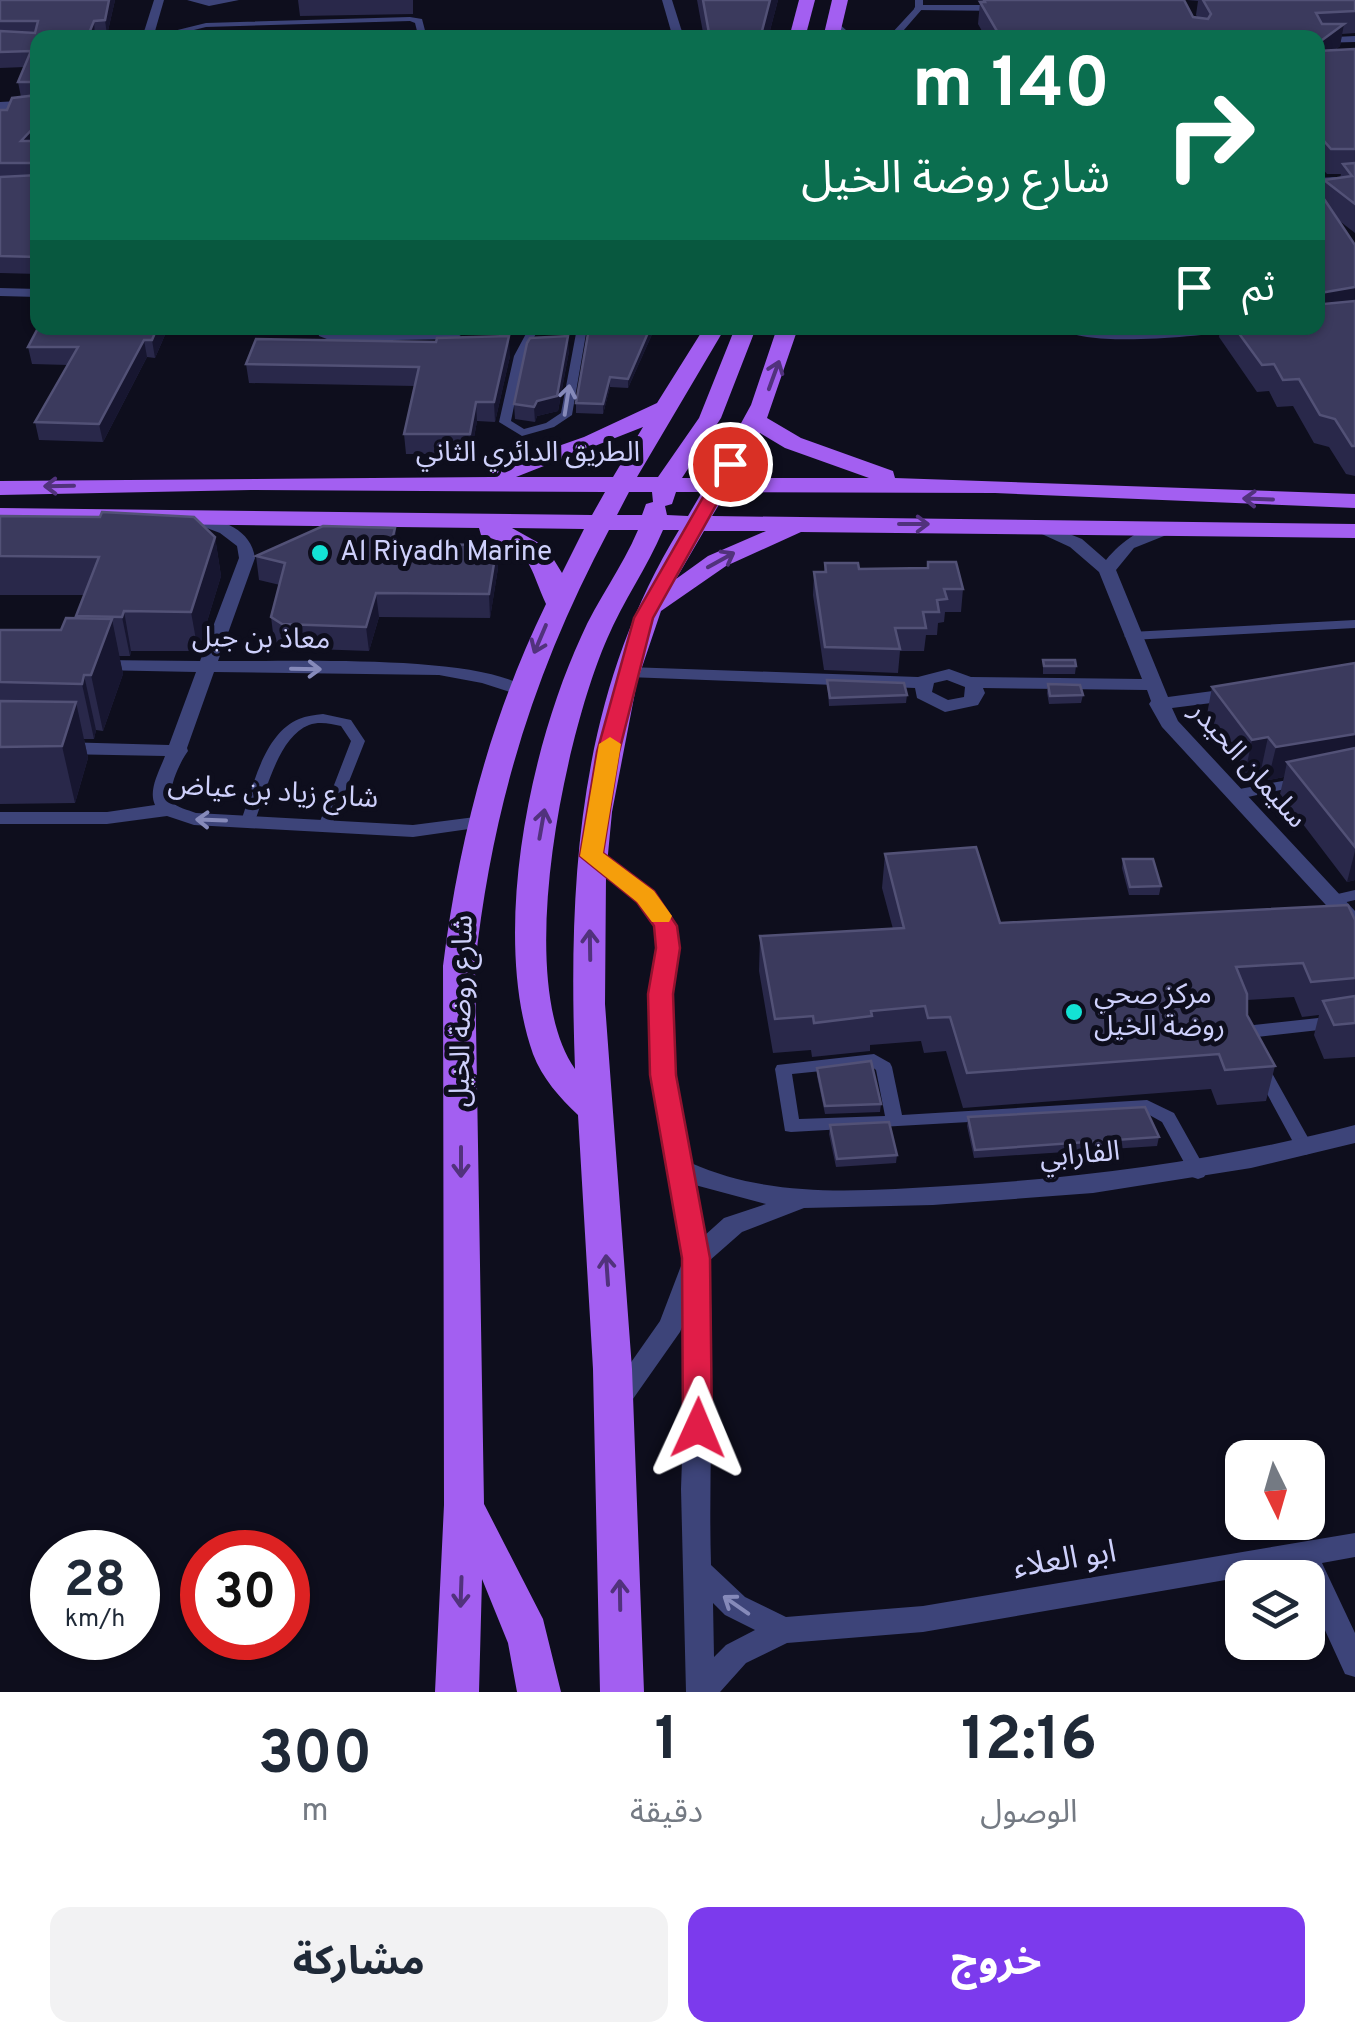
<!DOCTYPE html>
<html lang="ar">
<meta charset="utf-8">
<style>
:root{--surface:#fff;--page:#f2f2f3;--text:#1f2937;--muted:#747a83;--accent:#7c3aed}
body{margin:0;font-family:Overpass,"Noto Sans Arabic",sans-serif;background:var(--page);color:var(--text);direction:rtl;height:100vh;display:flex;flex-direction:column;font-size:38px;white-space:nowrap}
*{box-sizing:border-box;margin:0}
p{font-size:32px;color:var(--muted)}
.icon{flex:none;width:55px;height:55px;fill:none;stroke:currentColor;stroke-width:2;stroke-linecap:round;stroke-linejoin:round}
.map{position:relative;height:1692px;overflow:hidden;direction:ltr}
.details{display:flex;flex-direction:column;background:var(--surface);flex:1}
.details>*{flex:none}
.guide{position:absolute;left:30px;top:30px;width:1295px;height:305px;border-radius:20px;box-shadow:0 2px 8px #0004;direction:rtl;background:#0b6e4f;color:#fff;overflow:hidden}
.needle{width:65px;rotate:175deg}
.controls{position:absolute;left:1225px;top:1440px;display:grid;gap:20px}
.controls a{display:grid;place-items:center;width:100px;height:100px;border-radius:20px;background:var(--surface);box-shadow:0 2px 8px #0004;font-size:50px}
.speed{position:absolute;left:30px;top:1530px;display:flex;gap:20px;font-size:50px;font-weight:700;text-align:center}
.speed>*{display:grid;place-content:center;width:130px;height:130px;border-radius:50%;background:var(--surface);box-shadow:0 2px 8px #0004;line-height:1}
.speed small{font-size:25px;font-weight:400}
.speed .limit{border:15px solid #d22;background:#fff;color:#111}
.pin{position:absolute;display:grid;place-items:center;width:85px;height:85px;color:#fff;margin:-42px;border:5px solid #fff;border-radius:50%;box-shadow:0 2px 10px #0007}
.me{position:absolute;width:110px;margin:-55px;rotate:1deg;stroke-linejoin:round;filter:drop-shadow(0 0 8px #0008)}
.turn{display:flex;align-items:center;gap:35px;height:210px;padding:0 50px;font-size:45px}
.turn .icon{width:130px;height:130px;stroke-width:2.5}
.turn b{display:block;font-size:70px;line-height:85px}
.then{display:flex;align-items:center;height:95px;padding:0 50px;background:#0003;gap:20px;font-size:38px}
.eta{display:flex;justify-content:space-evenly;align-items:center;height:170px;text-align:center}
.eta b{font-size:60px;font-weight:700;line-height:70px}
.action{display:flex;gap:20px;margin-top:auto;padding:20px 50px}
.action a{flex:1;height:115px;border-radius:20px;background:var(--accent);color:#fff;font-size:40px;font-weight:700;line-height:115px;text-align:center}
.action a+a{background:var(--page);color:var(--text)}
.map>svg:first-child{display:block}
.lines{fill:none;stroke-linecap:round;stroke-linejoin:round}
.lane{fill:#3d4479;fill-rule:evenodd}
.street{fill:#3d4479;fill-rule:evenodd}
.primary{fill:#a35ff1;fill-rule:evenodd}
.wall{fill:#29284a}
.shaded-wall{fill:#171630}
.building{fill:#3b3a5d;stroke:#525176;stroke-width:2.5}
.oneway{stroke:#51327c}
.oneway2{stroke:#868aba}
.route{fill:#e11d48;stroke:#92132f;stroke-width:2.5}
.slow{fill:#f59e0b}
.poi-dot{fill:#13e2d5;stroke:#0e0e1d;stroke-width:4}
.labels{text-anchor:middle;dominant-baseline:central;stroke-width:10;stroke-linejoin:round;paint-order:stroke}
.street-label{font-size:28px;fill:#ced0fb;stroke:#0e0e1d}
.poi-label{font-size:28px;fill:#ced0fb;stroke:#0e0e1d;text-anchor:start}
.near-street-label{font-size:32px;fill:#ced0fb;stroke:#0e0e1d}
</style>
<div class="map">
<svg width="1355" height="1692" viewBox="0 0 1355 1692">
<rect width="100%" height="100%" fill="#0e0e1d"/>
<g class="lines">
<g class="lane">
<path d="M187,0H239L209,6Z"/>
<path d="M915,0H923V8L897,38H891V34L915,8Z"/>
<path d="M410,17L422,19L427,38L418,36L176,38L180,35L417,31L415,23L410,21L206,27L162,38H145L206,23Z"/>
<path d="M317,328H327L328,332L334,335L456,333L461,336L456,339L332,341L319,336Z"/>
<path d="M529,328H539L524,356L511,421L524,429L546,423L561,413L577,328H587L572,415L554,427L522,436L499,422L514,356Z"/>
<path d="M1355,620V628L1131,640L1124,636L1131,632Z"/>
<path d="M323,714L351,720L365,741L331,827L326,829L319,824L351,741L341,726C331,724 320,721 309,725C278,737 266,792 255,821L253,824H243L241,821C253,788 263,734 299,719C306,716 315,715 323,714Z"/>
<path d="M1299,778L1306,782L1304,785L1234,800L1227,795L1234,790Z"/>
<path d="M1355,890V900L1334,905L1326,900L1329,896Z"/>
<path d="M1355,1014V1026L1257,1037L1254,1048H1242L1240,1044L1242,1030L1254,1025Z"/>
<path d="M874,1054L890,1063L892,1067L902,1115L1147,1100L1174,1113L1207,1172L1204,1177L1198,1179L1192,1177L1162,1122L1144,1112L791,1132L785,1131L775,1069L777,1065ZM871,1066L876,1070L885,1116L799,1119L792,1074Z"/>
<path d="M1261,1062L1267,1064L1311,1143L1314,1148L1311,1153L1305,1155L1299,1153L1253,1068L1255,1064Z"/>
</g>
<g class="street">
<path d="M154,0H164L153,38H142Z"/>
<path d="M662,0H672L684,38H673Z"/>
<path d="M919,5H1007L1012,8L1007,11L915,10L914,8Z"/>
<path d="M830,23H838L855,38H843L830,27Z"/>
<path d="M1355,36V42L1318,43V38H1315Z"/>
<path d="M38,100V108L0,110V102Z"/>
<path d="M1355,176V184L1318,186V178Z"/>
<path d="M0,288L38,289V297L0,296Z"/>
<path d="M1059,328L1115,331L1243,328L1236,332C1195,335 1092,349 1059,328Z"/>
<path d="M197,514C223,521 251,529 255,558L218,661C280,662 487,653 528,690L519,695L482,683L439,675L214,672L187,748L188,751C181,760 167,789 172,801C176,808 189,810 196,813L413,825L483,816L490,818L493,822L490,826L413,837L194,825L167,816L107,824H0V812H107L155,805C148,790 159,772 165,756L61,754L52,748L61,742L169,745L196,672L97,670L88,665L97,660L200,661L239,558L237,546L220,533L191,522L189,519Z"/>
<path d="M1037,521L1082,539L1106,560C1122,541 1147,522 1174,524V532L1134,548L1116,570L1168,697L1235,688L1244,694L1235,700L1172,708L1178,721L1355,911V931L1348,929L1162,727L1149,704L1151,701L1147,690L983,688L985,693L978,705L945,712L917,698L915,688L628,677L619,672L628,667L918,677L949,669L971,677L1142,679L1099,572L1070,547L1031,529L1029,526ZM947,680L965,687L964,697L948,700L932,692L934,683Z"/>
<path d="M591,849L598,850C625,871 663,892 676,925C684,946 673,972 672,994C668,1051 680,1107 691,1163C772,1199 860,1191 947,1186C1085,1178 1221,1160 1355,1125V1143L1251,1168L1093,1193L933,1205L804,1208L742,1232L709,1261C716,1362 708,1464 711,1565L745,1597L786,1617L923,1606L1355,1533V1557L1322,1563L1355,1633V1677L1345,1674L1308,1593V1578H1300L1296,1568L923,1632L787,1643L746,1663L720,1692H686L681,1489L687,1315L680,1332L628,1406L619,1409L610,1406L606,1398L660,1321L684,1258L652,1075L650,994L657,948L656,927L638,902L584,860L581,855ZM695,1185L766,1204L724,1218L704,1236ZM713,1603L725,1615L755,1630L726,1645L714,1657Z"/>
</g>
<g class="primary">
<path d="M799,0H815L805,38H789Z"/>
<path d="M832,0H848L839,38H823Z"/>
<path d="M704,328H725L637,477H658L699,418L735,328H756L721,418L682,478H711L751,405L777,328H798L767,418L801,438L893,471L895,478L1355,494V508L995,493L727,492L712,516L1355,524V538L801,532L726,566L661,611L637,682L612,812L606,875L605,1004L632,1369L644,1692H600L593,1369L578,1115C560,1098 542,1078 533,1054C491,935 529,750 581,637C597,600 622,568 638,530H609C534,671 492,807 475,966L484,1504L543,1619L561,1692H517L508,1643L482,1579L479,1692H435L444,1505L443,966C459,839 490,719 546,604C527,561 532,550 481,535L479,528L0,522V508L592,515L605,492L251,490L0,495V481L491,477L493,469L584,437L657,403ZM643,427L613,477H516ZM760,433L785,448L869,478H735ZM629,492H652L653,502L646,504L642,515H617ZM676,492H702L688,516L667,515L665,506L672,504ZM512,528L584,529L562,573L546,547ZM663,530H679C578,695 568,880 575,1069C512,979 566,733 607,639C623,601 647,568 663,530ZM704,531H766L708,556L676,579Z"/>
</g>
</g>
<g class="wall">
<path d="M0,0H115L107,35H96L95,38H38V274L0,273V110H7L21,97L18,82L25,67L0,68Z"/>
<path d="M298,0H413V14L300,16Z"/>
<path d="M697,0H778L768,38H704Z"/>
<path d="M976,0H1184L1193,17L1198,18L1196,15L1198,1L1187,0H1355V33L1342,34L1340,46L1335,50L1355,49V233L1337,219L1355,245V476L1346,474L1329,447L1314,443L1293,406L1277,407L1269,391L1257,392L1219,337L1220,328H1318L1321,195L1324,180L1340,178L1341,174H1327L1318,164V38H986L978,24L980,2L982,1Z"/>
<path d="M168,328L155,358L147,357L103,442L39,440L35,422L68,365L32,364L28,347Z"/>
<path d="M654,330L628,388L610,387L603,414L576,413V403Z"/>
<path d="M569,351L558,411L537,416L535,422L515,419L514,404Z"/>
<path d="M510,356L495,422L477,421L471,454H406L404,434L415,386L249,383L246,364Z"/>
<path d="M0,516L215,537L221,576L198,651H131L130,656H119L123,674L103,731L96,730L94,739H84L88,758L75,803L0,804V630H61L77,618L84,595H0Z"/>
<path d="M395,528L397,544L497,545L498,568L490,618L379,617L369,651L286,648L274,641L271,617L280,585L259,580L256,556Z"/>
<path d="M928,562L963,589L961,612H945L944,622L938,623L937,635H926L924,651H900L898,673L824,670L813,595L814,572H824L825,563L859,569L927,568Z"/>
<path d="M1043,660L1076,666L1075,674H1043Z"/>
<path d="M1355,663V880L1347,882L1280,794L1284,777L1268,780L1261,770L1245,773L1206,720L1212,687Z"/>
<path d="M827,680L907,695L906,703L829,706Z"/>
<path d="M1048,684L1083,695L1081,703L1049,704L1047,693Z"/>
<path d="M885,854L1000,923L1355,920V1057L1324,1059L1314,1035L1319,1015L1302,1017L1294,997L1247,1000V1015L1275,1066L1266,1101L1217,1105L1211,1089L963,1108L946,1051L924,1053L921,1041L870,1045V1051L812,1057L811,1050L773,1053L759,971L760,936L893,929L882,888Z"/>
<path d="M1123,859L1161,886L1159,895H1129L1122,868Z"/>
<path d="M817,1068L881,1104L880,1112L825,1114L817,1076Z"/>
<path d="M968,1117L1159,1137L1157,1146L974,1158L967,1126Z"/>
<path d="M830,1125L897,1155L896,1163L836,1167L829,1134Z"/>
</g>
<g class="shaded-wall">
<path d="M109,0H115L107,35L105,20Z"/>
<path d="M770,0H778L768,38H739Z"/>
<path d="M94,21L95,38H87Z"/>
<path d="M1344,24L1340,46L1318,63V43Z"/>
<path d="M38,123V142L21,141Z"/>
<path d="M1355,287V312L1318,318L1320,293Z"/>
<path d="M157,328H168L155,358L152,340Z"/>
<path d="M650,328H653L654,330L628,388V379Z"/>
<path d="M509,336L510,356L495,422L494,402Z"/>
<path d="M568,336L569,351L558,411L537,416L535,422L534,407Z"/>
<path d="M144,340L147,357L103,442L99,424Z"/>
<path d="M610,377V387L603,414V404Z"/>
<path d="M476,402L477,421L471,454L470,434Z"/>
<path d="M395,528L398,552L391,544Z"/>
<path d="M215,537L221,576L198,651L191,612Z"/>
<path d="M497,545L498,568L490,618L489,594Z"/>
<path d="M376,593L379,617L369,651L366,627Z"/>
<path d="M124,611L131,651L130,656L122,617Z"/>
<path d="M112,619L123,674L103,731L91,675Z"/>
<path d="M84,675L96,730L94,739L82,684Z"/>
<path d="M76,702L88,758L75,803L62,746Z"/>
<path d="M1355,734V765L1287,762L1284,777L1268,780L1276,747Z"/>
<path d="M1268,737L1261,770L1245,773L1252,740Z"/>
<path d="M1355,851V880L1347,882Z"/>
</g>
<g class="building">
<path d="M0,0H109L105,20L94,21L87,38H38V82H18L31,51L0,52V31L35,33L38,21H0Z"/>
<path d="M703,0H770L762,31L739,36L709,33Z"/>
<path d="M984,0H1184L1193,17L1208,19L1211,14L1203,0H1355V11L1316,13L1322,24H1344L1318,43V38H1001L980,2H985Z"/>
<path d="M1355,49V149H1331L1318,134V51Z"/>
<path d="M38,95V123L21,141H38V171L35,163H0V110H7L12,98Z"/>
<path d="M1355,163V204L1324,180L1352,176L1343,164Z"/>
<path d="M38,175V257L0,256V177Z"/>
<path d="M1318,190L1355,245V287L1320,293L1324,304L1355,301V446H1352L1335,419L1320,415L1299,379L1283,380L1274,364L1262,365L1235,328H1318Z"/>
<path d="M38,328H157L152,340H144L99,424L35,422L78,347H28Z"/>
<path d="M589,328H650L628,379L610,377L603,404L576,403Z"/>
<path d="M509,336L494,402H476L470,434H404L419,367L246,364L256,339L436,342L437,338Z"/>
<path d="M568,336L557,396L537,401L534,407L514,404L527,343L530,338Z"/>
<path d="M102,512L194,517L215,537L191,612L124,611L122,617L76,616L99,557L0,556V516L100,517Z"/>
<path d="M323,526L395,528L391,544L497,545L489,594L376,593L366,627L282,624L271,617L285,563L256,556Z"/>
<path d="M928,562H956L963,589H944L947,599L937,600L939,612H923L926,628H895L900,649L825,647L814,572H826L825,563H858L859,569L928,568Z"/>
<path d="M66,618L112,619L91,675H84L82,684L0,682V630H61Z"/>
<path d="M1043,660H1075L1076,666H1044Z"/>
<path d="M1355,663V734L1276,747L1268,737L1252,740L1212,687Z"/>
<path d="M827,680L904,683L907,695L830,698Z"/>
<path d="M1048,684L1080,685L1083,695L1050,696Z"/>
<path d="M0,701L76,702L62,746L0,747Z"/>
<path d="M1355,748V847L1287,762Z"/>
<path d="M976,847L1000,923L1348,905L1355,920V978L1311,982L1303,963L1236,967L1247,994V1015L1275,1066L1225,1070L1219,1054L967,1073L950,1017L928,1018L925,1006L871,1011L872,1016L814,1023L813,1016L775,1019L760,936L904,928L885,854Z"/>
<path d="M1123,859H1153L1161,886L1130,887Z"/>
<path d="M1355,996V1023L1334,1025L1323,1001Z"/>
<path d="M871,1061L881,1104L825,1106L817,1068Z"/>
<path d="M1145,1107L1159,1137L975,1150L968,1117Z"/>
<path d="M889,1122L897,1155L837,1159L830,1125Z"/>
</g>
<defs><path id="oneway-shaft" d="M-6 0H5M1.5-3L5.5 0L1.5 3" fill="none" stroke-width="1.6" stroke-linecap="round" stroke-linejoin="round" transform="scale(2.5)"/></defs>
<g class="oneway">
<use href="#oneway-shaft" transform="translate(774 375) rotate(-70)"/>
<use href="#oneway-shaft" transform="translate(59 486) rotate(179)"/>
<use href="#oneway-shaft" transform="translate(1258 499) rotate(-178)"/>
<use href="#oneway-shaft" transform="translate(914 524)"/>
<use href="#oneway-shaft" transform="translate(721 560) rotate(-29)"/>
<use href="#oneway-shaft" transform="translate(540 639) rotate(113)"/>
<use href="#oneway-shaft" transform="translate(542 824) rotate(-80)"/>
<use href="#oneway-shaft" transform="translate(590 945) rotate(-91)"/>
<use href="#oneway-shaft" transform="translate(461 1162) rotate(90)"/>
<use href="#oneway-shaft" transform="translate(607 1270) rotate(-94)"/>
<use href="#oneway-shaft" transform="translate(461 1592) rotate(92)"/>
<use href="#oneway-shaft" transform="translate(620 1595) rotate(-91)"/>
</g>
<g class="oneway2">
<use href="#oneway-shaft" transform="translate(567 400) rotate(-81)"/>
<use href="#oneway-shaft" transform="translate(306 669) rotate(1)"/>
<use href="#oneway-shaft" transform="translate(211 820) rotate(-178)"/>
<use href="#oneway-shaft" transform="translate(736 1605) rotate(-145)"/>
</g>
<path class="route" d="M730,459L739,464L653,618L619,752L603,853L654,891L677,926L680,948L673,994L676,1075L710,1258L712,1428L708,1437L698,1440L687,1437L683,1428L682,1258L650,1075L648,994L656,948L654,926L637,902L580,856L597,752L634,618L722,464Z"/>
<path class="slow" d="M610,737L621,744L603,853L654,891L672,916L669,922H652L637,902L580,856L599,744Z"/>
<g class="poi-dot">
<circle cx="320" cy="553" r="10"/>
<circle cx="1074" cy="1012" r="10"/>
</g>
<g class="labels">
<g class="street-label">
<text x="528" y="454">الطريق الدائري الثاني</text>
<text transform="translate(261 640) rotate(1)">معاذ بن جبل</text>
<text transform="translate(1247 766) rotate(48)">سليمان الحيدر</text>
<text transform="translate(273 793) rotate(4)">شارع زياد بن عياض</text>
<text transform="translate(463 1011) rotate(-89)">شارع روضة الخيل</text>
<text transform="translate(1080 1156) rotate(-5)">الفارابي</text>
</g>
<g class="poi-label">
<text x="340" y="553">Al Riyadh Marine</text>
<text x="1094" y="996">مركز صحي<tspan x="1094" dy="32">روضة الخيل</tspan></text>
</g>
<g class="near-street-label">
<text transform="translate(1065 1561) rotate(-9)">ابو العلاء</text>
</g>
</g>
</svg>
<div class="controls">
<a><svg class="needle" viewBox="-14 -14 28 28"><path d="M0-13l5 13h-10z" fill="#e53935"/><path d="M0 13l5-13h-10z" fill="#747a83"/></svg></a>
<a><svg class="icon" aria-label="layers" viewBox="0 0 24 24"><path d="M12 4l9 5-9 5-9-5zM3 14l9 5 9-5"/></svg></a>
</div>
<div class="speed"><div>28<small>km/h</small></div><div class="limit">30</div></div>
<div class="pin" style="left:730px;top:464px;background:#d93025"><svg class="icon" aria-label="arrive" viewBox="0 0 24 24"><path d="M6 21V4h12l-3 4 3 4H6"/></svg></div>
<svg class="me" style="left:698px;top:1428px" viewBox="-20 -20 40 40"><path d="M0-17L14 15 0 8-14 15z" fill="#e11d48" stroke="#fff" stroke-width="4"/></svg>
<div class="guide">
<div class="turn"><svg class="icon" aria-label="right" viewBox="0 0 24 24"><path d="M7 20v-9h11M14 6l5 5-5 5"/></svg><div><b>140 m</b>شارع روضة الخيل</div></div>
<div class="then">ثم<svg class="icon" aria-label="arrive" viewBox="0 0 24 24"><path d="M6 21V4h12l-3 4 3 4H6"/></svg></div>
</div>
</div>
<section class="details">
<div class="eta">
<div><b>12:16</b><p>الوصول</p></div>
<div><b>1</b><p>دقيقة</p></div>
<div><b>300</b><p>m</p></div>
</div>
<div class="action"><a>خروج</a><a>مشاركة</a></div>
</section>
